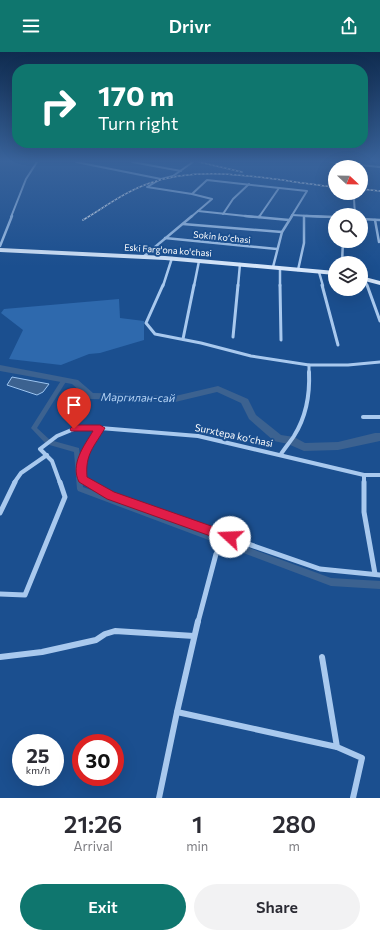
<!DOCTYPE html>
<meta charset="utf-8">
<style>
:root{--surface:#fff;--page:#f2f2f3;--text:#2b2b33;--muted:#7c7c81;--accent:#0f766e}
body{margin:0;font-family:Commissioner,sans-serif;background:var(--page);color:var(--text);height:100vh;display:flex;flex-direction:column;font-size:15px;white-space:nowrap}
*{box-sizing:border-box;margin:0}
p{font-size:13px;color:var(--muted)}
.icon{flex:none;width:22px;height:22px;fill:none;stroke:currentColor;stroke-width:2;stroke-linecap:round;stroke-linejoin:round}
.map{position:relative;height:746px;overflow:hidden}
.drawer{display:flex;flex-direction:column;background:var(--surface);flex:1}
.drawer>*{flex:none}
.top-card{position:absolute;left:12px;top:12px;width:356px;height:84px;border-radius:16px;box-shadow:0 4px 16px #0002;background:#0f766e;color:#fff;overflow:hidden}
.needle{width:26px;rotate:112deg}
.tools{position:absolute;left:328px;top:108px;display:grid;gap:8px}
.tools a{display:grid;place-items:center;width:40px;height:40px;border-radius:50%;background:var(--surface);box-shadow:0 4px 16px #0002;font-size:20px}
.speed{position:absolute;left:12px;top:682px;display:flex;gap:8px;font-size:20px;font-weight:700;text-align:center}
.speed>*{display:grid;place-content:center;width:52px;height:52px;border-radius:50%;background:var(--surface);box-shadow:0 4px 16px #0002;line-height:1}
.speed small{font-size:10px;font-weight:400}
.speed .limit{border:6px solid #d22;background:#fff;color:#111}
.pin{position:absolute;display:grid;place-items:center;width:34px;height:34px;color:#fff;margin:-41px -17px;border-radius:50% 50% 50% 0;rotate:-45deg;box-shadow:0 0 4px #0007}
.pin .icon{rotate:45deg}
.me{position:absolute;width:44px;margin:-22px;rotate:290deg;stroke-linejoin:round;filter:drop-shadow(0 0 3px #0008)}
.turn{display:flex;align-items:center;gap:14px;height:84px;padding:0 20px;font-size:18px}
.turn .icon{width:52px;height:52px;stroke-width:2.5}
.turn b{display:block;font-size:28px;line-height:34px}
.eta{display:flex;justify-content:space-evenly;align-items:center;height:68px;text-align:center}
.eta b{font-size:24px;font-weight:600;line-height:28px}
.button{display:flex;gap:8px;margin-top:auto;padding:8px 20px}
.button a{flex:1;height:46px;border-radius:24px;background:var(--accent);color:#fff;font-size:16px;font-weight:600;line-height:46px;text-align:center}
.button a+a{background:var(--page);color:var(--text)}
header{display:flex;justify-content:space-between;align-items:center;height:52px;padding:0 20px;background:var(--accent);color:#fff;font-size:18px;font-weight:600}
.map>svg:first-child{display:block}
.green{fill:#2e69ad}
.water{fill:#3c6290;stroke:#9cc4f0}
.lines{fill:none;stroke-linecap:round;stroke-linejoin:round}
.canal{fill:#3c6290;fill-rule:evenodd}
.river{fill:#3c6290;fill-rule:evenodd}
.minor-far5{stroke:#a9c9ee;stroke-width:2}
.minor-far4{stroke:#a9c9ee;stroke-width:2.5}
.minor-far3{stroke:#a9c9ee;stroke-width:3}
.minor-far2{stroke:#a9c9ee;stroke-width:4}
.minor-far1{stroke:#a9c9ee;stroke-width:5}
.minor{stroke:#a9c9ee;stroke-width:6}
.secondary{fill:#d6e6fa;fill-rule:evenodd}
.rail-casing{stroke:#fff;stroke-width:1.5}
.rail{stroke:#1b4f8f;stroke-width:1;stroke-dasharray:2;stroke-linecap:butt}
.route{fill:#e11d48;stroke:#92132f}
.labels{text-anchor:middle;dominant-baseline:central;stroke-width:4;stroke-linejoin:round;paint-order:stroke}
.far-street-label{font-size:9px;fill:#fff;stroke:#1b4f8f}
.street-label{font-size:10px;fill:#fff;stroke:#1b4f8f}
.water-label{font-size:11px;font-style:italic;fill:#b5d3f5;stroke:#1b4f8f}
</style>
<header><svg class="icon" aria-label="menu" viewBox="0 0 24 24"><path d="M4 6h16M4 12h16M4 18h16"/></svg>Drivr<svg class="icon" aria-label="share" viewBox="0 0 24 24"><path d="M12 15V3M7 8l5-5 5 5M5 13v7h14v-7"/></svg></header>
<div class="map">
<svg width="380" height="746" viewBox="0 0 380 746">
<rect width="100%" height="100%" fill="#1b4f8f"/>
<path class="green" d="M119,247L120,266L144,269V288L100,301L89,302L61,313L9,307L23,278L1,261L4,257Z"/>
<path class="water" d="M12,325L49,332L43,340L37,343L7,333Z"/>
<g class="lines">
<path class="canal" d="M64,326L67,328L37,376L50,388L79,396L83,435L331,526L380,529V537L331,534L78,439L77,437L74,400L46,392L31,376L62,327Z"/>
<path class="river" d="M0,313L78,328L93,341L141,342L171,345L218,334L248,347L256,363L281,383L294,385L305,391L338,390L375,381H380V389L338,398L304,399L288,392L274,389L249,367L241,351L217,340L171,351L141,348L91,347L88,346L72,332L0,319Z"/>
<g class="minor-far5">
<path d="M76,110L161,127L173,124L193,110H191"/>
<path d="M132,110L181,119"/>
<path d="M330,110L380,115"/>
<path d="M161,127L147,135L192,142"/>
<path d="M354,147L355,163"/>
<path d="M198,159L255,165"/>
<path d="M223,162L233,147L249,132"/>
<path d="M292,163L327,165"/>
<path d="M11,165L26,127L37,110"/>
<path d="M191,165L212,147L192,142L207,128L307,139L291,165"/>
<path d="M259,165L279,136"/>
</g>
<g class="minor-far4">
<path d="M245,164L289,168"/>
<path d="M306,164L335,165"/>
<path d="M259,165L260,164"/>
<path d="M361,167L380,168"/>
<path d="M375,168L379,190"/>
<path d="M183,172L282,180"/>
<path d="M165,186L277,197"/>
<path d="M0,194L12,164"/>
<path d="M143,205L192,164"/>
<path d="M342,211L343,189"/>
<path d="M273,215L282,180L292,164"/>
<path d="M280,216V234"/>
<path d="M298,218L304,191V164"/>
<path d="M319,220L323,234"/>
<path d="M365,227L367,234"/>
<path d="M163,234L172,206"/>
<path d="M194,234L199,209"/>
<path d="M238,234L240,212"/>
</g>
<g class="minor-far3">
<path d="M163,233L146,271L155,282L201,291L251,304L309,313H348L380,310"/>
<path d="M280,233L281,288"/>
<path d="M322,233L338,293"/>
<path d="M367,233L380,269"/>
<path d="M233,285L238,233"/>
<path d="M183,287L194,233"/>
<path d="M309,313V321"/>
</g>
<g class="minor-far2">
<path d="M363,365H380"/>
<path d="M281,402C285,396 290,390 294,384C306,365 310,342 309,320"/>
<path d="M364,423V431"/>
<path d="M14,431L21,421L47,403"/>
<path d="M60,431L52,409L40,397L57,384L74,377L100,376L198,384L364,423H380"/>
<path d="M88,431L82,427C81,406 89,393 100,376"/>
</g>
<g class="minor-far1">
<path d="M87,430L110,444L320,517L380,523"/>
<path d="M364,430V460L375,522"/>
<path d="M0,461L15,430"/>
<path d="M0,542L25,543L65,445L60,430"/>
<path d="M198,570L216,502"/>
</g>
<g class="minor">
<path d="M198,569L177,660L337,695"/>
<path d="M0,605L42,600L96,588L105,582L115,579L194,584"/>
<path d="M322,605L337,695L362,706L353,746"/>
<path d="M159,746L177,660"/>
</g>
<g class="secondary">
<path d="M0,196L165,204L335,219V223L165,208L0,200Z"/>
<path d="M361,224L380,229V233L361,228Z"/>
</g>
<g class="rail-casing">
<g id="rail">
<path d="M199,110L242,120"/>
<path d="M361,137L380,139"/>
<path d="M83,168C105,155 126,139 150,131C208,111 276,129 335,135"/>
</g>
</g>
<use href="#rail" class="rail"/>
</g>
<linearGradient id="sky" x2="0" y2="1"><stop stop-color="#0f2b4f"/><stop offset="0.51" stop-color="#39639b"/><stop offset="1" stop-color="#39639b" stop-opacity="0"/></linearGradient>
<rect width="380" height="214" fill="url(#sky)"/>
<path class="route" d="M74,373H100L105,376C94,395 85,402 87,425L114,440L234,482L235,485L234,489L230,491L107,447L79,430C70,412 84,394 93,379H71L70,377Z"/>
<g class="labels">
<g class="far-street-label">
<text transform="translate(222 185) rotate(6)">Sokin koʻchasi</text>
<text transform="translate(168 198) rotate(4)">Eski Farg'ona ko'chasi</text>
</g>
<g class="street-label">
<text transform="translate(234 383) rotate(12)">Surxtepa koʻchasi</text>
</g>
<g class="water-label">
<text transform="translate(138 345) rotate(1)">Маргилан-сай</text>
</g>
</g>
</svg>
<div class="tools">
<a><svg class="needle" viewBox="-14 -14 28 28"><path d="M0-13l5 13h-10z" fill="#e53935"/><path d="M0 13l5-13h-10z" fill="#7c7c81"/></svg></a>
<a><svg class="icon" aria-label="search" viewBox="0 0 24 24"><circle cx="10" cy="10" r="6"/><path d="M15 15l6 6"/></svg></a>
<a><svg class="icon" aria-label="layers" viewBox="0 0 24 24"><path d="M12 4l9 5-9 5-9-5zM3 14l9 5 9-5"/></svg></a>
</div>
<div class="speed"><div>25<small>km/h</small></div><div class="limit">30</div></div>
<div class="pin" style="left:74px;top:377px;background:#d93025"><svg class="icon" aria-label="arrive" viewBox="0 0 24 24"><path d="M6 21V4h12l-3 4 3 4H6"/></svg></div>
<svg class="me" style="left:230px;top:485px" viewBox="-20 -20 40 40"><circle r="19" fill="#fff"/><path d="M0-13L10 11 0 6-10 11z" fill="#e11d48"/></svg>
<div class="top-card">
<div class="turn"><svg class="icon" aria-label="right" viewBox="0 0 24 24"><path d="M7 20v-9h11M14 6l5 5-5 5"/></svg><div><b>170 m</b>Turn right</div></div>
</div>
</div>
<section class="drawer">
<div class="eta">
<div><b>21:26</b><p>Arrival</p></div>
<div><b>1</b><p>min</p></div>
<div><b>280</b><p>m</p></div>
</div>
<div class="button"><a>Exit</a><a>Share</a></div>
</section>
